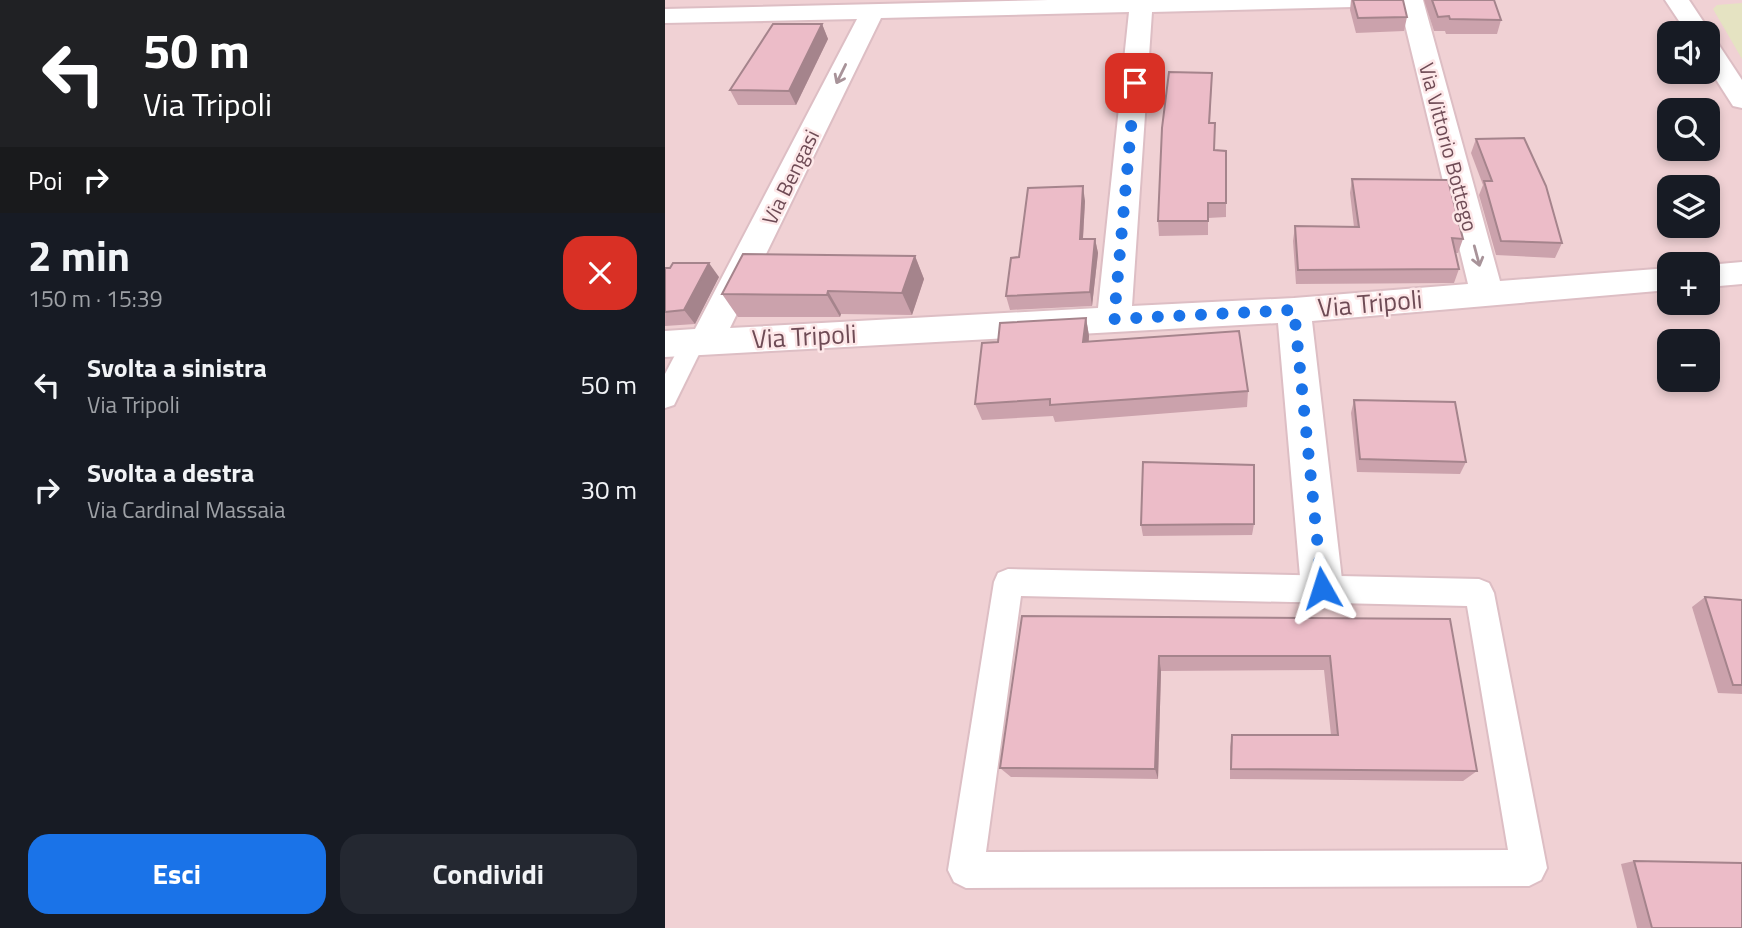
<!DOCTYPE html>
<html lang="it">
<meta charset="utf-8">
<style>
:root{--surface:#171b24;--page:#242831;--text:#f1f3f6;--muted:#9ea1a6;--accent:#1a73e8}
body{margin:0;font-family:"Titillium Web",sans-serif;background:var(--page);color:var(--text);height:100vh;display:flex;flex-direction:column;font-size:26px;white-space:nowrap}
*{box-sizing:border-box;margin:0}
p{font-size:23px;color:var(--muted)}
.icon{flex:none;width:38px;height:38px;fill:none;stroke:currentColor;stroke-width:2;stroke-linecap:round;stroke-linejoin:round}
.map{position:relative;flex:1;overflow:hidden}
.sheet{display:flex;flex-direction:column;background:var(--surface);width:665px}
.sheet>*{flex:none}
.hud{background:#202124;color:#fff;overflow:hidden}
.tools{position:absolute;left:992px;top:21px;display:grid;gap:14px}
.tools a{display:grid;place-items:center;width:63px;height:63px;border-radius:14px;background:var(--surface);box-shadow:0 4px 10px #0003;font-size:35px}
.pin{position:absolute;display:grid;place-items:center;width:60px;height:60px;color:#fff;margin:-30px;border-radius:14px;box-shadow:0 4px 10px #0006}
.me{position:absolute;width:77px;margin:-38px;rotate:354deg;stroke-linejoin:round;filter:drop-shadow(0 0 5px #0008)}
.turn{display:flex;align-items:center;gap:24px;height:147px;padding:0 28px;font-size:32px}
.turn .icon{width:91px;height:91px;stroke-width:2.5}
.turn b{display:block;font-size:49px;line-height:60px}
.then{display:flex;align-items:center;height:66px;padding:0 28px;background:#0003;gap:14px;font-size:26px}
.round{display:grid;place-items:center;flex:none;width:74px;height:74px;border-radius:21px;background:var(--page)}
.overview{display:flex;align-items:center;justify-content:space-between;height:119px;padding:0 28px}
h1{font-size:42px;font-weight:700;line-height:52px}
.action{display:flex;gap:14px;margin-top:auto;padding:14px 28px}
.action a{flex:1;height:80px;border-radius:21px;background:var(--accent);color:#fff;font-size:28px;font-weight:700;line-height:80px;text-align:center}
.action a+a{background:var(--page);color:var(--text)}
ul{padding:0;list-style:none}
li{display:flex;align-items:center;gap:21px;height:105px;padding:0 28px}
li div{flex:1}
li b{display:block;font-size:26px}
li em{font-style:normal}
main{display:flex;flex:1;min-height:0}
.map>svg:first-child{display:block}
.residential{fill:#f0d1d4;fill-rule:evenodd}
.green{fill:#e5e3c2}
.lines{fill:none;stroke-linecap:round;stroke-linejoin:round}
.lane-casing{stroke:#ddbec4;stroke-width:4}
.street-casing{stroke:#ddbec4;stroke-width:4}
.lane{fill:#fff;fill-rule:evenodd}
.street{fill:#fff;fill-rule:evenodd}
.wall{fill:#cba2ac}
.shaded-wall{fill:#a5848c}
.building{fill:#ecbcc8;stroke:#a5848c;stroke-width:2}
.oneway{stroke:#a89399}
.route{stroke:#1a73e8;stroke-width:12;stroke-dasharray:0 21.6}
.labels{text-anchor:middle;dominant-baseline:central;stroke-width:5;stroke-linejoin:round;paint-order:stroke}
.far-street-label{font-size:21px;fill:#6e4b55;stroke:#fde7e8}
.street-label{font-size:26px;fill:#6e4b55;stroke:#fde7e8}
</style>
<main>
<section class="sheet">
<div class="hud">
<div class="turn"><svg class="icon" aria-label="left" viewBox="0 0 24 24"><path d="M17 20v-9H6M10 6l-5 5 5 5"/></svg><div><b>50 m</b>Via Tripoli</div></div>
<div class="then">Poi<svg class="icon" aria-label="right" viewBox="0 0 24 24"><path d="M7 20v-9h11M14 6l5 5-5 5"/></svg></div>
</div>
<div class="overview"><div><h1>2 min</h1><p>150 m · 15:39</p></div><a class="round" style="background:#d93025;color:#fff"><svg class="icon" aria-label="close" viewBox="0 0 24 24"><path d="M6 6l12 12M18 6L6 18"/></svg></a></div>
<ul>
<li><svg class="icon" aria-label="left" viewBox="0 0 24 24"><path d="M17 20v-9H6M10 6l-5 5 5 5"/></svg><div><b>Svolta a sinistra</b><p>Via Tripoli</p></div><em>50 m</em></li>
<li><svg class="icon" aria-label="right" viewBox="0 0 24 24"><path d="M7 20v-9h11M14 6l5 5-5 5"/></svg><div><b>Svolta a destra</b><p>Via Cardinal Massaia</p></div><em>30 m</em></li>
</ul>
<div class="action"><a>Esci</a><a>Condividi</a></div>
</section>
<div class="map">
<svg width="1077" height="928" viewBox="0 0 1077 928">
<rect width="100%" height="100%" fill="#fae1e2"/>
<path class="residential" d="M0,0H1077V928H0ZM1004,33H1043V72H1004ZM1004,110H1043V149H1004ZM1004,187H1043V226H1004ZM1004,264H1043V303H1004ZM1004,341H1043V380H1004Z"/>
<path class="green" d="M1077,3V59L1048,9L1052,5Z"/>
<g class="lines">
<g class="lane-casing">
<g id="lane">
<path d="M28,333L36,336L40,342L9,405L0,408V374L20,336Z"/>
<path d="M343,569L814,579L824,583L829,593L882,868L876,880L864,886L301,888L289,882L283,870L329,582L333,573ZM356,596L802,606L843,850L321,852Z"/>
</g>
</g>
<g class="street-casing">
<g id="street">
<path d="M384,0H700L696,5L688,7L487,12L467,306L629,298L803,284L734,0H758L835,281L1004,268V290L647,321L678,588L672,602L657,608L642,602L636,588L613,323L0,357V331L30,329L192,19L0,23V9ZM464,12L433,308L65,328L216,18Z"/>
<path d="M1000,0H1024L1046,33L1043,38V33H1022Z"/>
<path d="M1043,40L1052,42L1077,80V108L1068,106L1043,67Z"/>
<path d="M1077,262V284L1043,287V265Z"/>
</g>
</g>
<use href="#lane" class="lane"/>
<use href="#street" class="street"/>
</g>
<g class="wall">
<path d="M686,0H738L742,17L739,31L691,33L685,10Z"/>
<path d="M759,0H829L836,20L832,34H781L780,31H769Z"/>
<path d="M157,24L163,39L131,105H73L65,90Z"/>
<path d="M547,73L545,123L549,150L561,203V217L543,218V235L494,236L493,221Z"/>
<path d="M811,139L897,243L890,258L831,255L814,195L818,185L806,153Z"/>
<path d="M687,179L798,239L793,253H790L794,269L789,283L631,284L628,241L630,226L689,227L685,193Z"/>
<path d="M420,201L418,239H430L433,253L427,306L345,310L341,296Z"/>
<path d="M250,256L259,279L247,315L176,314L175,317H73L57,294Z"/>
<path d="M0,268L54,277L30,324L0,326Z"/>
<path d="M421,318L424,336V342L583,391L582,407L390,422L388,416L317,420L310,404L333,342Z"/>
<path d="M689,400L801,462L795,474L692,472L686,413Z"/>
<path d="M589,524L587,535L478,536L476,525Z"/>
<path d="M1040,597L1077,600V694L1053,693L1027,607Z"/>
<path d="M357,616L785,619L812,771L798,781L565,779V747L567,735H666L659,670L496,671L493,779L346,777L335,768Z"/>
<path d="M969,861L1077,928H972L956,864Z"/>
</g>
<g class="shaded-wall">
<path d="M157,24L163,39L131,105L124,91Z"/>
<path d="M418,186L420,201L417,254L415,239Z"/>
<path d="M430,239L433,253L427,306L425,292Z"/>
<path d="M250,256L259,279L247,315L237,293Z"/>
<path d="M44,263L54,277L30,324L19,310Z"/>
<path d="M163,291L176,314L175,317L162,295Z"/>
<path d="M421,318L424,336L422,359L418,342Z"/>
<path d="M494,656L496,671L493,779L490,769Z"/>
</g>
<g class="building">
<path d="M688,0H738L742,17L693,18Z"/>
<path d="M767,0H829L836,20L785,19L784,16L773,17Z"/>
<path d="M108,24H157L124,91L65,90Z"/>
<path d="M504,72L547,73L544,123H550L549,150L561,151V203H543V221H493L497,128Z"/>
<path d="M859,138L881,186L897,243L836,241L819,181H827L811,139Z"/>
<path d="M687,179L783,180L798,239L787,238L794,269L633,270L630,226L694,227Z"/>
<path d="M418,186L415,239H430L425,292L341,296L346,258L354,257L363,188Z"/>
<path d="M78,254L250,256L237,293L163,291L162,295L57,294Z"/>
<path d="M8,263H44L19,310L0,312V268H5Z"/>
<path d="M421,318L418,342L574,331L583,391L385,405V399L310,404L317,343L333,342L335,323Z"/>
<path d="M689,400L790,402L801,462L695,459Z"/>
<path d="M478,462L589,465V524L476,525Z"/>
<path d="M1040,597L1077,600V685H1068Z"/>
<path d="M357,616L785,619L812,771L566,769L567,735H673L665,656H494L490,769L335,768Z"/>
<path d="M969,861L1077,863V928H987Z"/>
</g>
<defs><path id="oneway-shaft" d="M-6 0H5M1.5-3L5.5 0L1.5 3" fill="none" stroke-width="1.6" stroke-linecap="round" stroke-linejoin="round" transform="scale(1.75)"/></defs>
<g class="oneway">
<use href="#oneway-shaft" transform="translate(176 74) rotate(116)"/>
<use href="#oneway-shaft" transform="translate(812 256) rotate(75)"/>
</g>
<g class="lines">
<path class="route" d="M470,83L449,319L629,310L657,588"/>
</g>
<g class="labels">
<g class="far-street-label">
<text transform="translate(784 147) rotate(75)">Via Vittorio Bottego</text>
<text transform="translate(125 177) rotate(-64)">Via Bengasi</text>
</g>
<g class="street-label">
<text transform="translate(705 303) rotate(-5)">Via Tripoli</text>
<text transform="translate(139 336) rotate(-3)">Via Tripoli</text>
</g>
</g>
</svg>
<div class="tools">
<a><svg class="icon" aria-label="sound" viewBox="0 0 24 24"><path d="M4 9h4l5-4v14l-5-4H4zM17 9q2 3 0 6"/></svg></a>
<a><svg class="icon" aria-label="search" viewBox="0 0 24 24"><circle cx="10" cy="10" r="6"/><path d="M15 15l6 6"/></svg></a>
<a><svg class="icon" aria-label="layers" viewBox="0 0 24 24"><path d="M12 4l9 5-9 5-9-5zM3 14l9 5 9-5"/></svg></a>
<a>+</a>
<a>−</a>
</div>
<div class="pin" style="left:470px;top:83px;background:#d93025"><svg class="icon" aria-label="arrive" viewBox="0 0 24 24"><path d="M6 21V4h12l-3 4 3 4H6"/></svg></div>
<svg class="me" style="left:657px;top:588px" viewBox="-20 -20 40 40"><path d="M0-17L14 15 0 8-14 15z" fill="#1a73e8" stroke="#fff" stroke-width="4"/></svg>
</div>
</main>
